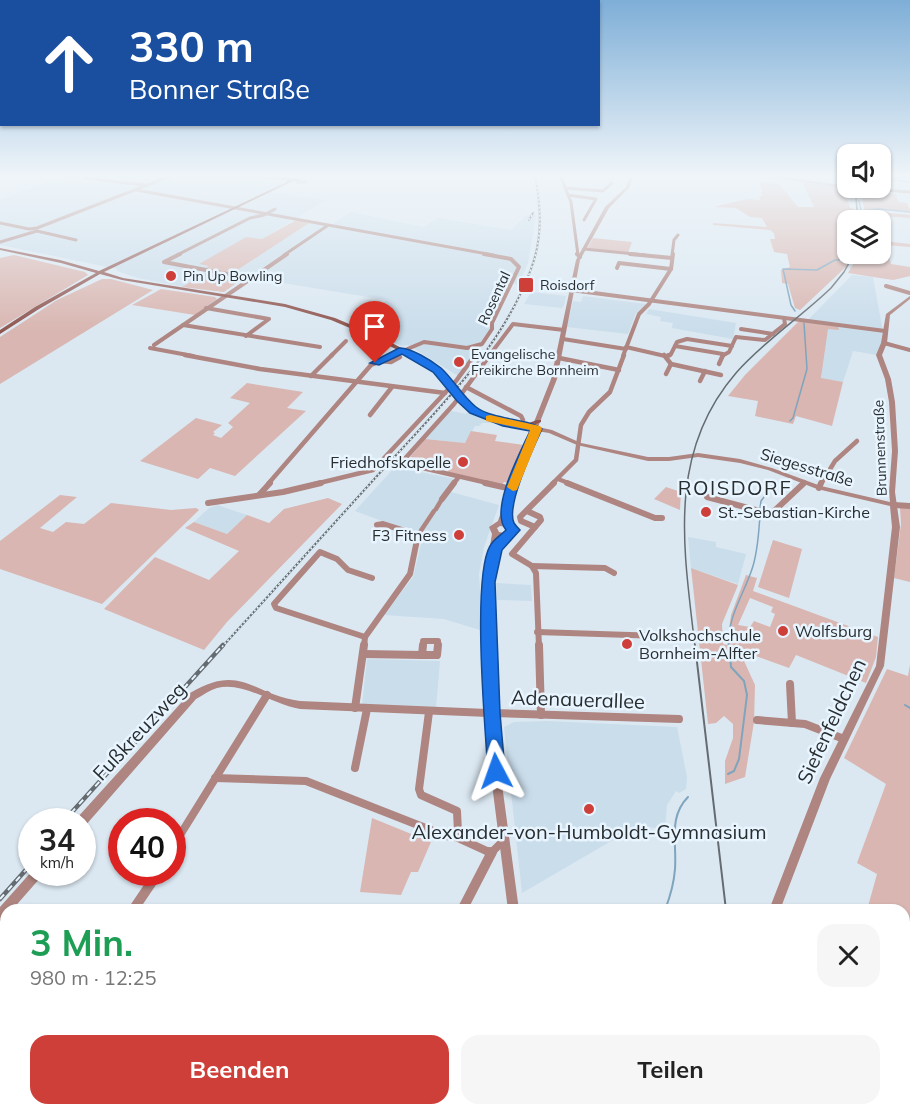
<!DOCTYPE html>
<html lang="de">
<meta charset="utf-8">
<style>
:root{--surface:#fff;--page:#f6f6f6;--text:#222;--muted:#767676;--accent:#ce3f3a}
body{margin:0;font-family:Mulish,sans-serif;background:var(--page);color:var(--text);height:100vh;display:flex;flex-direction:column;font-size:22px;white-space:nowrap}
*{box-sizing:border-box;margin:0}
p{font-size:20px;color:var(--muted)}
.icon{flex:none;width:33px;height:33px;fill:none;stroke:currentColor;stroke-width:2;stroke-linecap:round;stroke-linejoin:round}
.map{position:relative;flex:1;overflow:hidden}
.sheet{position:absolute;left:0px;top:904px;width:910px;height:212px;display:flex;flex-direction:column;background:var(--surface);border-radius:18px 18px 0 0;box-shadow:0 2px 4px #0004}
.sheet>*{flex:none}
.top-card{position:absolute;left:0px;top:0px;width:600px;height:126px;box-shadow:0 2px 4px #0004;background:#1a4fa0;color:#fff;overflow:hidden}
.buttons{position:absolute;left:837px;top:144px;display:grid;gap:12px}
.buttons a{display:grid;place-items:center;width:54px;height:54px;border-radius:12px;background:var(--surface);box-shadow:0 2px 4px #0004;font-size:30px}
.speed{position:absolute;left:18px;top:808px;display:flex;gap:12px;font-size:30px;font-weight:700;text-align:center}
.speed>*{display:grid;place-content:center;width:78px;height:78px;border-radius:50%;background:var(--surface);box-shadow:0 2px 4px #0004;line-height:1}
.speed small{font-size:15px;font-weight:400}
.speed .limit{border:9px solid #d22;background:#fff;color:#111}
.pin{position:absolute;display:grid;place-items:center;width:51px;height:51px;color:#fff;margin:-62px -26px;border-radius:50% 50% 50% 0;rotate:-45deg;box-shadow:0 0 6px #0007}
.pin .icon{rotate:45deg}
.me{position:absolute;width:66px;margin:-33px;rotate:356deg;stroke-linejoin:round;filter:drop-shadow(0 0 4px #0008)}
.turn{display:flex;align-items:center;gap:21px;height:126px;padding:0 30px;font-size:27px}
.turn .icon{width:78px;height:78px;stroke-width:2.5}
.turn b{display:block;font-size:42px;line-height:51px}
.round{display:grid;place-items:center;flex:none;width:63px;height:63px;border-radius:18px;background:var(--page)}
.head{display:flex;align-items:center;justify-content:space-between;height:102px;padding:0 30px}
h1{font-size:36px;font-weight:700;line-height:45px;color:#1e9e55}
.cta{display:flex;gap:12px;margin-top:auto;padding:12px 30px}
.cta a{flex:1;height:69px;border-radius:18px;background:var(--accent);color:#fff;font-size:24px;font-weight:700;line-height:69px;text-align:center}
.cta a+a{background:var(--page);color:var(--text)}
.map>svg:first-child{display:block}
.built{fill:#caddeb}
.green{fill:#d9b6b1;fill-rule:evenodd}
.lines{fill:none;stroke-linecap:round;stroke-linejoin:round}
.stream-far1{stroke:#7fa4bd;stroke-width:1.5}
.stream{stroke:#7fa4bd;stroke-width:2}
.pedestrian{stroke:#ae8580;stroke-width:4.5}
.minor-far5{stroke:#ae8580;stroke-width:3}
.minor-far4{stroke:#ae8580;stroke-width:4}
.minor-far3{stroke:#ae8580;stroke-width:4.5}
.minor-far2{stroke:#ae8580;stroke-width:6}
.minor-far1{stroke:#ae8580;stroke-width:8}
.minor{stroke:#ae8580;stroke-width:10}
.tertiary{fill:#ae8580;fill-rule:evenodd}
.secondary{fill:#905650;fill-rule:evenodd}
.tram-far1{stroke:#646c71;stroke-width:1.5}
.tram{stroke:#646c71;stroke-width:2}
.rail-far1-casing{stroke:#646c71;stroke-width:2}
.rail-casing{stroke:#646c71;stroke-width:4.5}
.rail-far1{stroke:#e8f5ff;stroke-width:1.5;stroke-dasharray:2;stroke-linecap:butt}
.rail{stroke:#e8f5ff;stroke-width:2;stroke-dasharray:6;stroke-linecap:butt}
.route{fill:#1a73e8;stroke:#114b97;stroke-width:1.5}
.slow{fill:#f59e0b}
.poi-dot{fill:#ce3f3a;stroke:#e8f5ff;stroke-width:2}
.labels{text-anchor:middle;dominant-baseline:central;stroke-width:5;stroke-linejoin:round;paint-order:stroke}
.far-poi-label{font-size:14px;fill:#282d30;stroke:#e8f5ff;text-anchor:start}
.far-street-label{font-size:14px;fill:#282d30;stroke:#e8f5ff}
.poi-label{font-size:16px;fill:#282d30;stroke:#e8f5ff;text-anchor:start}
.street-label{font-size:16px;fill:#282d30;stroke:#e8f5ff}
.quarter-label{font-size:20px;letter-spacing:1.5px;fill:#282d30;stroke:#e8f5ff}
.near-street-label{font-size:20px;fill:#282d30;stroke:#e8f5ff}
.near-poi-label{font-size:20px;fill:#282d30;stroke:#e8f5ff}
</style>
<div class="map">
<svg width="910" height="1115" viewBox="0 0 910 1115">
<rect width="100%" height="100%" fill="#dbe8f2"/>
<g class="built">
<path d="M66,175H301L285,180L286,183L269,192L326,200L262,239L246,237L201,264L210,265L209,271L183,287L138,278L117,271V269L0,245V200Z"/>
<path d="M351,212L424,227L438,218L511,230L527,215H536L528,263L519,284L507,283L485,323L489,324L490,328L458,376L408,345L401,346L363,328L386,300L265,280L269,277L232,274L311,221L331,225Z"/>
<path d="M852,275L873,277L883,332L881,344L877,355L853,351L843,382L821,379L828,328L838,330V324L808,320Z"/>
<path d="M531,292L566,296L564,305L562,308L524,304Z"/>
<path d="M583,296L646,304L636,313L628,334L567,327L573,301L581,302Z"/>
<path d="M649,309L736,323L733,339L672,328L673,323L660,321L661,317L646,314Z"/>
<path d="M446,410L466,414L468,411L493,423H482L479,426H475L465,443L425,439Z"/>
<path d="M395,467L460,480L451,492L499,505L484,547L479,574L483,631L444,619L384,615L413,577L423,536L355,511Z"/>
<path d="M217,505L247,515L227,534L194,522L209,508Z"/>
<path d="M688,537L716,542V547L746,554L738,584L691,568Z"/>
<path d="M496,583L531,585L532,601L497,600Z"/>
<path d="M367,659L440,661L436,708L362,705Z"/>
<path d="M546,721L677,727L687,777L686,789L679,793L676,791L667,805L665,829L637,826L522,893L504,727L514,722Z"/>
</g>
<g class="green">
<path d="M759,182L779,184L798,207H814L802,182L843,187L850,208L854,209L853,220H848L847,226L842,233L847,230L848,254H853L848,265L800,310L795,308L788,284L782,283L781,270L790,267L787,254L774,252L770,239H775L774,233L770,230L713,225V223L767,227L762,218L750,217L736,208L713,207L748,199L760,200L759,197L763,195L760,193L763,192Z"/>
<path d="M861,192L864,197L882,199L881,193L896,194L898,202L907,203L910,211L880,209L881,212L910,215V218L882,216L884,241L910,244V247L885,245L891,264L910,267V276L893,280L848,273L859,254H880V220H866Z"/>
<path d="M296,220L309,223L233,273L251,274L248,277L202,270L209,266L199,264L246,237L262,239Z"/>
<path d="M593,238L632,242L628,253L587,249Z"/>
<path d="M14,255L85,272L88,275L0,328V258Z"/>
<path d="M206,273L241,279H242L224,292L182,287Z"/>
<path d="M102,279H111L153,290L0,384V337L57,300Z"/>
<path d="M161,289L215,297L217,299L195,315L132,305Z"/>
<path d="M799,321L838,326L839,330L828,329L821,378L843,382L832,426L796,416L793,424L755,416L758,401L728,396L745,375Z"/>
<path d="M247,383L303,392L287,408L306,411L235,476L210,468L198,479L140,461L196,418L222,425L213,432L215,433L213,435L221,438L233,427L228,423L250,403L230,398Z"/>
<path d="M471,431L497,435L495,441L524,445L508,483L504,482L502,485L447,473L451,465L410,457L425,439L465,443Z"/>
<path d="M666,487L681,492L680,510L654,499Z"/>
<path d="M60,495L77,497L40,528L53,532L66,522L84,524L111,503L171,510L196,508L199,510L102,604L0,569V541Z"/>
<path d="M328,498L342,504L227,622L204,650L104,609L155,557L209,580L239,551L185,528L194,522L227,534L247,515L269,523L284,509Z"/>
<path d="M900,508H910V582L894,578L901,524Z"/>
<path d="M773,540L802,549L789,598L758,587Z"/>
<path d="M691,568L738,585L722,624L723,644L727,645L731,615L746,575L757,578L753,591L878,637L876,657L866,683L796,655L789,668L739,650L755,685L754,722L745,777L725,784V761L733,738V724L724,716L716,723L708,724ZM750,598L773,607L771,612L775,614L770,627L754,621L750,627L738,625Z"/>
<path d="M910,665V1115H838V1110H904V910H867L877,874L857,863L886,784L844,758L887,669L908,676Z"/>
<path d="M372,818L431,842L418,872H411L401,895L360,892Z"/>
</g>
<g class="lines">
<g class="stream-far1">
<path d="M882,178L910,182"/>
<path d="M859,201L863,220"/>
<path d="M861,211L879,209L910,212"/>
<path d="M795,311L791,305L783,269L817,270L835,260H848L850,254"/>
<path d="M790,421L793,418L807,369L804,323"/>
<path d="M760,508L761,501L772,486"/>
<path d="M729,647C726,618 745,593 753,566C758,549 759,532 760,514"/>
</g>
<g class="stream">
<path d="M905,705L910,708"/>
<path d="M728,774L734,771L739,759L747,695L744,681L731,667L729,645"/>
<path d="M665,910C670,897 674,883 675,869C677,843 668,817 688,797"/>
<path d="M467,1115L470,1110"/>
</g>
<g class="pedestrian">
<path d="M436,509L442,499"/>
<path d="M418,535L434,511"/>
</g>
<g class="minor-far5">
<path d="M247,175L289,179"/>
<path d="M560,175L571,202L578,255"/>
<path d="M84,178L145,185"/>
<path d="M297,182H306"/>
<path d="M565,188L603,191L612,183"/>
<path d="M858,188L910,192"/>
<path d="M136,190L493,255"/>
<path d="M568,195L596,199L584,220"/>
<path d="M0,223L29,229L37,228L173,175"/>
<path d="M0,242L37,231L76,240"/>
<path d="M584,249L645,255"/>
<path d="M177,255L250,218L264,215L275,209"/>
<path d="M284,255L327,226"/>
<path d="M672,255L674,240L678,235"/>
</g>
<g class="minor-far4">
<path d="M180,254L164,262L248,278"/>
<path d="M577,254L580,257"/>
<path d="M630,254L672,258"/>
<path d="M617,268L619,263L671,269"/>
<path d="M886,286L910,293"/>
<path d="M571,290L885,331"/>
<path d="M206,308L269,319L246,336"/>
<path d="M183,325L320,347"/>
<path d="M741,329L773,334"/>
<path d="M563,339L626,349"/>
<path d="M884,343L910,350"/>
<path d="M154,345L287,254"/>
<path d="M675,346L723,354"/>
<path d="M626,347L665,356"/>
<path d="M150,348L193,356"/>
<path d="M331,356L346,341"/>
<path d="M391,356L424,342L467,348L482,344L492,329V323L519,267L511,259L484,254"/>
<path d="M474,356L477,352L476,347"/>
<path d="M489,356L513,324L564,330"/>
<path d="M623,356L639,314L649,304L671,269L673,254"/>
<path d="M667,356L671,354L677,342L687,339L732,346"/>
<path d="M722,356L729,352L736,337L765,340L785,324L784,318"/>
</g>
<g class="minor-far3">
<path d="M185,355L260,369L445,393"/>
<path d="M490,355L454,404L401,463L492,484"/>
<path d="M664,355L671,364L721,375"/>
<path d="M667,356L670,355"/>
<path d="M559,358L619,370"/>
<path d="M381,361L391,362L400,357"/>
<path d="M719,364L723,355"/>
<path d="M666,374L671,364"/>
<path d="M311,376L332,355"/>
<path d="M700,381L705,371"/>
<path d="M466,387L521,416L523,420"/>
<path d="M370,415L392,387"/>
<path d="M558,479L571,484"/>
<path d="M268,484L371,365L395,355"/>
<path d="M315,484L373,470L456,381L475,355"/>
<path d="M453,484L458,478"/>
<path d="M552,484L576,460L581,425L589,412L610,392L624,355"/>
<path d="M821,484L835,461L857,441"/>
</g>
<g class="minor-far2">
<path d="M485,483L512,489"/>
<path d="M567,483L655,518H662"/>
<path d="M819,488L821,483"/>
<path d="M259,495L270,483"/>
<path d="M707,497L771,514L804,483"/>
<path d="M442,499L454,483"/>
<path d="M208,503L283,492L321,483"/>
<path d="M894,505L910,506"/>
<path d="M527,511L540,517L541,520L512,554L532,566L536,573L539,647"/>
<path d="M535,527L521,521L520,517L554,483"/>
<path d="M532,566L605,568L614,573"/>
<path d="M537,632L661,636"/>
<path d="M365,637L276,608L274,604L320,552L337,559L348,570L372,578"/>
<path d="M364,647L365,637L410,574L418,535L383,524L377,525"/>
<path d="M423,647V641H438V647"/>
</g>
<g class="minor-far1">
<path d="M539,645L541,715"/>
<path d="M363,654L422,655"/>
<path d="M422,655H437L438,645"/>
<path d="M422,655L423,645"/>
<path d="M790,684L792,723"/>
<path d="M355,708L364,645"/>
<path d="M429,712L419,789L421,795L457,811L458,832L456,837"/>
<path d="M492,713L679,719"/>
<path d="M757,720L805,724L844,739"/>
<path d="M355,768L367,709"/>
<path d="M215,778L306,781L446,836L456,837L491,853"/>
<path d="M172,848L267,695"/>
<path d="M491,853L504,840"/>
</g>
<g class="minor">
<path d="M489,852L491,853"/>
<path d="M133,910L158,873"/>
<path d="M462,910L492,852"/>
<path d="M0,994L6,997"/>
<path d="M3,1115L6,1109"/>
<path d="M353,1115L356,1110"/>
</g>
<g class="tertiary">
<path d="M630,175H634L629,188L609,208L580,260L557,379L538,427L552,430L581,443L648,457H669L698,453L740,459L772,468L821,486L890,502L889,492L892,451L889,402L885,379L876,355L881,343L886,314L910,296V299L890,315L887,343L882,355L891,379L895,402L898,451L895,492L900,527L884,666L830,779L780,910H769L820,778L876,666L892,527L890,506L817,489L768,470L740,463L698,457L669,461H648L577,445L549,433L537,431L521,470L505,522L514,523L516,533C511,538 505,538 499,537L492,582L497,713L503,792L519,910H508L493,792L488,717L300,709C273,705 244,681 217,688C210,690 203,695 196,699L85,826H82V822H76L77,818L190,693C242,662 252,695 300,701L487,709L484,582L492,534L489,527L498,521L515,470L551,379L576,260L605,207L626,187ZM500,526L508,527V532L504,533L499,532L497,528Z"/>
<path d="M758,175H768L848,186V188H860L850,189Z"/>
<path d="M910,175V177L880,178V176Z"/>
<path d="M32,871V873H42L41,877L12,910H6V918L0,922V907Z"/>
<path d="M548,1110H562L563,1115H549Z"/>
<path d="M690,1110H704L703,1115H689Z"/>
</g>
<path class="secondary" d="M294,178L301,180L291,182L104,272L123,278L285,304L335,318L380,337L431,363L476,410L509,422L523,425L537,420H541V422L531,426L538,428V430L505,425L472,412L427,365L376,339L331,320L285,307L122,280L100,274L39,309L0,334V330L35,307L96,273L61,263L0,250V248L60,260L99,271L287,182V180Z"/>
<g class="tram-far1">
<path d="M855,188L858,220"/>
<path d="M695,647C684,550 666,454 736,373C764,341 801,317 831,288L844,272L854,254"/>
</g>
<g class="tram">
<path d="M695,645L726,910"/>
<path d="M749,1110V1115"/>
</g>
<g class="rail-far1-casing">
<g id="rail-far1">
<path d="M529,220L533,213"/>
<path d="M222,647C277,586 332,526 387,465C441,406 503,346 531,269C543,237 541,207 535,175"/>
</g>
</g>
<g class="rail-casing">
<g id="rail">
<path d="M63,822L223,645"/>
<path d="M0,899L32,863"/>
</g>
</g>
<use href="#rail-far1" class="rail-far1"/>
<use href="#rail" class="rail"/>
</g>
<linearGradient id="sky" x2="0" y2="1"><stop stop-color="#7eaed7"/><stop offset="0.53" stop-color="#eff5f9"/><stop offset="1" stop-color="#eff5f9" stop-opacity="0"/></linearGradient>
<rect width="910" height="331" fill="url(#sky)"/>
<path class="route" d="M399,348C410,347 432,361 441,368C454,380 462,396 476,407C493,420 531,419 542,429C534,446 506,506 514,523C516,526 518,528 520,530L502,550L495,582L500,713L505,771L503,777L496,779L490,777L488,771C485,729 472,577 490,546C493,540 501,535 506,530C489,510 520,453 530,431L503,426L470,413L457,401L433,372L402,354L379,365L370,363Z"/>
<path class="slow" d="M490,415L540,426L542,429L517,490L513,491L507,487L530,430L486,421V416Z"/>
<g class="poi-dot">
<circle cx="171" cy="276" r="6"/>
<rect x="518" y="277" width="16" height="16" rx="3"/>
<circle cx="459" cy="362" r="6"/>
<circle cx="463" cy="462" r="6"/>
<circle cx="706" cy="512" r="6"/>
<circle cx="459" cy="535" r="6"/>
<circle cx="783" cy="631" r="6"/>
<circle cx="627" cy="644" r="6"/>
<circle cx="589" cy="809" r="6"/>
</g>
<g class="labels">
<g class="far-poi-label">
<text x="183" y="276">Pin Up Bowling</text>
<text x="540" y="285">Roisdorf</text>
<text x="471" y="354">Evangelische<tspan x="471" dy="16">Freikirche Bornheim</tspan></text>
</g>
<g class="far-street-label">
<text transform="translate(494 298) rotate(-65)">Rosental</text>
<text transform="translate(880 448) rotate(-92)">Brunnenstraße</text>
</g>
<g class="poi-label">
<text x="451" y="462" text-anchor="end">Friedhofskapelle</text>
<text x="718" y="512">St.-Sebastian-Kirche</text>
<text x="447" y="535" text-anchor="end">F3 Fitness</text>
<text x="795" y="631">Wolfsburg</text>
<text x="639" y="635">Volkshochschule<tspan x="639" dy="18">Bornheim-Alfter</tspan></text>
</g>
<g class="street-label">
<text transform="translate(807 467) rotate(17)">Siegesstraße</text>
</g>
<g class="quarter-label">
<text x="735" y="487">ROISDORF</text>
</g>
<g class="near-street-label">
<text transform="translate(578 699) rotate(2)">Adenauerallee</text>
<text transform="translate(831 721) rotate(-65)">Siefenfeldchen</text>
<text transform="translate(139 731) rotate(-47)">Fußkreuzweg</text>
</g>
<g class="near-poi-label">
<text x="589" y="831">Alexander-von-Humboldt-Gymnasium</text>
</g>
</g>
</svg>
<div class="buttons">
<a><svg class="icon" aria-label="sound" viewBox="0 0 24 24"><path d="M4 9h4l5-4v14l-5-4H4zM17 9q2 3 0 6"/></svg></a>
<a><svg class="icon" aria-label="layers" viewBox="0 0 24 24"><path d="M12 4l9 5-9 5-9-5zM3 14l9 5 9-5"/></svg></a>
</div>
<div class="speed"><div>34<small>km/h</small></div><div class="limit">40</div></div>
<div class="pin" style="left:375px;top:363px;background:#d93025"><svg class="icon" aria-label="arrive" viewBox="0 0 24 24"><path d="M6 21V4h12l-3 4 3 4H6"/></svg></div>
<svg class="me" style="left:496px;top:771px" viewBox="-20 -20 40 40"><path d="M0-17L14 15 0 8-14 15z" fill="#1a73e8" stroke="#fff" stroke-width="4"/></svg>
<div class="top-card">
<div class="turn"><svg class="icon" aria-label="ahead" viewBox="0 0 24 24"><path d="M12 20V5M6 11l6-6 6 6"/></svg><div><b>330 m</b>Bonner Straße</div></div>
</div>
<section class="sheet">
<div class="head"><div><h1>3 Min.</h1><p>980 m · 12:25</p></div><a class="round"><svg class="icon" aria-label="close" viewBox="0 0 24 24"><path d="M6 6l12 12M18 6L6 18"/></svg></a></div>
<div class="cta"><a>Beenden</a><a>Teilen</a></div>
</section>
</div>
